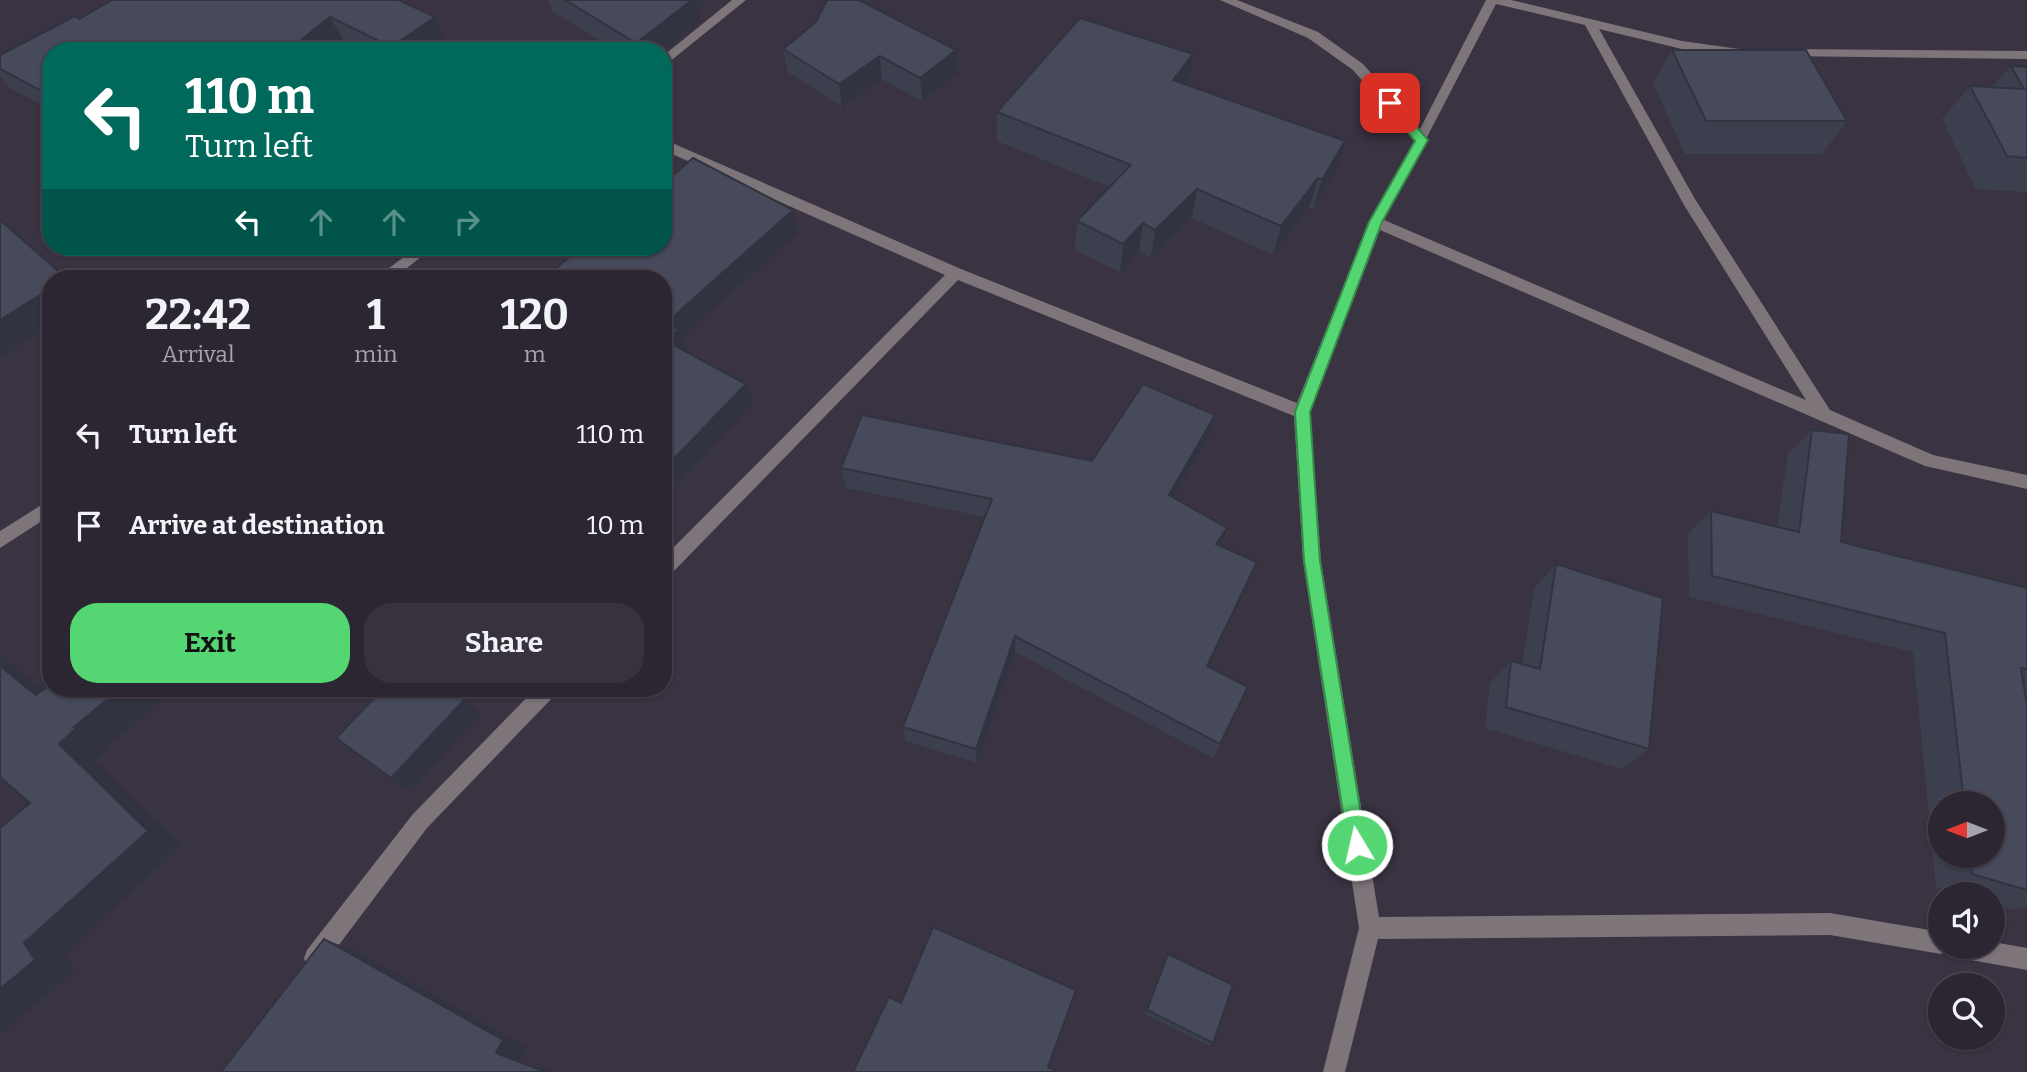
<!DOCTYPE html>
<style>
:root{--surface:#2c2632;--page:#38323e;--text:#f1f3f6;--muted:#a6a5ac;--line:#48434d;--accent:#54d672}
body{margin:0;font-family:Bitter,serif;background:var(--page);color:var(--text);height:100vh;display:flex;flex-direction:column;font-size:26px;white-space:nowrap}
*{box-sizing:border-box;margin:0}
p{font-size:23px;color:var(--muted)}
.icon{flex:none;width:38px;height:38px;fill:none;stroke:currentColor;stroke-width:2;stroke-linecap:round;stroke-linejoin:round}
.map{position:relative;flex:1;overflow:hidden}
.details{position:absolute;left:42px;top:270px;width:630px;height:427px;display:flex;flex-direction:column;background:var(--surface);border-radius:28px;box-shadow:0 2px 5px #0004,0 0 0 2px var(--line)}
.details>*{flex:none}
.banner{position:absolute;left:42px;top:42px;width:630px;height:214px;border-radius:28px;box-shadow:0 2px 5px #0004,0 0 0 2px var(--line);background:#00695c;color:#fff;overflow:hidden}
.needle{width:46px;rotate:270deg}
.controls{position:absolute;left:1928px;top:791px;display:grid;gap:14px}
.controls a{display:grid;place-items:center;width:77px;height:77px;border-radius:50%;background:var(--surface);box-shadow:0 2px 5px #0004,0 0 0 2px var(--line);font-size:35px}
.pin{position:absolute;display:grid;place-items:center;width:60px;height:60px;color:#fff;margin:-30px;border-radius:14px;box-shadow:0 4px 10px #0006}
.me{position:absolute;width:77px;margin:-38px;rotate:351deg;stroke-linejoin:round;filter:drop-shadow(0 0 5px #0008)}
.turn{display:flex;align-items:center;gap:24px;height:147px;padding:0 28px;font-size:32px}
.turn .icon{width:91px;height:91px;stroke-width:2.5}
.turn b{display:block;font-size:49px;line-height:60px}
.lanes{display:flex;align-items:center;height:66px;padding:0 28px;background:#0003;justify-content:center;gap:35px;direction:ltr}
.lanes .off{opacity:.35}
.eta{display:flex;justify-content:space-evenly;align-items:center;height:119px;text-align:center}
.eta b{font-size:42px;font-weight:700;line-height:49px}
.primary-button{display:flex;gap:14px;margin-top:auto;padding:14px 28px}
.primary-button a{flex:1;height:80px;border-radius:28px;background:var(--accent);color:#111;font-size:28px;font-weight:700;line-height:80px;text-align:center}
.primary-button a+a{background:var(--page);color:var(--text)}
ul{padding:0;list-style:none}
li{display:flex;align-items:center;gap:21px;height:91px;padding:0 28px}
li div{flex:1}
li b{display:block;font-size:26px}
li em{font-style:normal}
.map>svg:first-child{display:block}
.lines{fill:none;stroke-linecap:round;stroke-linejoin:round}
.minor{fill:#7e757b;fill-rule:evenodd}
.wall{fill:#3c404e;fill-rule:evenodd}
.shaded-wall{fill:#313440}
.building{fill:#464a5b;stroke:#313440;stroke-width:2}
.route{fill:#54d672;stroke:#378b4a;stroke-width:2}
</style>
<div class="map">
<svg width="2027" height="1072" viewBox="0 0 2027 1072">
<rect width="100%" height="100%" fill="#3a3342"/>
<g class="lines">
<g class="minor">
<path d="M732,0H746L663,67V56Z"/>
<path d="M1220,0H1237L1318,32L1363,64L1420,129L1486,0H1511L1682,41L1739,49V55L1734,56L1682,49L1599,29L1695,199L1830,410L1933,455L2027,475V489L1925,466L1380,230L1310,412L1321,561L1379,917L1830,913L1941,932V947H1993V942L2027,948V970L1959,958L1951,955L1949,949L1941,954L1830,935L1378,939L1345,1072H1323L1359,928L1303,561L1294,416L958,280L669,576L663,578V558L945,275L663,150V139L961,269L1297,403L1369,222L1414,141L1353,70L1308,38ZM1496,4L1585,25L1684,205L1806,400L1384,220Z"/>
<path d="M1787,49L2027,51V59L1782,56V50Z"/>
<path d="M417,247H434L394,278H376Z"/>
<path d="M51,499V515L0,548V531Z"/>
<path d="M536,688H558L556,694L427,828L323,966L315,969L307,966L304,958L307,950L413,814Z"/>
</g>
</g>
<g class="wall">
<path d="M399,0L447,43L437,51H360L345,43L335,51H51V110L10,88L0,77V55L79,19Z"/>
<path d="M549,0H708L697,9L701,22L663,51H618L553,12Z"/>
<path d="M816,22L958,73L922,101L882,79L842,107L788,72L783,49Z"/>
<path d="M1672,50L1847,121L1822,154H1685L1653,83Z"/>
<path d="M1193,54L1187,85L1336,170L1313,209L1309,207L1273,255L1192,218L1151,258L1139,251L1120,272L1075,250L1077,221L1110,187L997,141V112Z"/>
<path d="M2011,66L2027,67V192L1976,189L1942,119L1970,86L1992,87Z"/>
<path d="M256,247H280L268,255Z"/>
<path d="M1215,415L1210,435L1174,498L1221,546L1250,580L1208,667L1241,703L1213,758L1015,652L977,763L906,741L903,727L985,517L846,488L841,468L1092,461Z"/>
<path d="M1812,430L1841,542L2027,588V697H2026L2027,705V907L2015,910L1993,904V894H1962L1936,887L1913,652L1689,597L1688,534L1711,511L1777,527L1788,454ZM1941,803H1993V856H1941Z"/>
<path d="M1556,564L1649,749L1622,769L1485,728L1490,683L1511,661L1522,664L1534,589Z"/>
<path d="M1168,954L1213,1043L1209,1046L1144,1014L1166,958Z"/>
</g>
<g class="shaded-wall">
<path d="M685,0H708L697,9L701,22L663,51H638L636,43Z"/>
<path d="M330,17L345,43L335,51H287Z"/>
<path d="M435,17L447,43L437,51H393L391,47Z"/>
<path d="M956,50L958,73L922,101L920,78Z"/>
<path d="M1193,54L1188,84L1169,110L1173,80Z"/>
<path d="M880,56L882,79L842,107L839,84Z"/>
<path d="M1345,141L1336,170L1313,209L1322,180Z"/>
<path d="M1318,178L1309,207L1273,255L1281,226Z"/>
<path d="M1197,189L1192,218L1151,258L1155,230Z"/>
<path d="M793,210L798,233L681,338L686,352L666,341V323Z"/>
<path d="M1143,223L1139,251L1120,272L1123,244Z"/>
<path d="M261,247H280L268,255Z"/>
<path d="M51,288V325L0,358V320Z"/>
<path d="M746,384L753,404L663,500V470Z"/>
<path d="M1215,415L1210,435L1164,515L1169,495Z"/>
<path d="M1227,528L1221,546L1216,544Z"/>
<path d="M1257,562L1250,580L1201,682L1207,666Z"/>
<path d="M1015,636V652L977,763L976,749Z"/>
<path d="M0,655L72,714L36,695L0,666Z"/>
<path d="M121,688H177L109,745L111,746L95,761L182,845L65,954L76,970L0,1034V989L24,943L59,744L74,727Z"/>
<path d="M465,699L481,714L410,792L391,778Z"/>
<path d="M324,939L356,951L528,1048L520,1060L552,1072H546L496,1053Z"/>
</g>
<g class="building">
<path d="M112,0H399L435,17L391,47L330,17L287,51H51V96L0,69V55L75,16L79,19Z"/>
<path d="M565,0H692L636,43Z"/>
<path d="M827,0H859L956,50L920,78L880,56L839,84L783,49L816,22Z"/>
<path d="M1080,18L1193,54L1173,80L1345,141L1322,180L1318,178L1281,226L1197,189L1155,230L1143,223L1123,244L1077,221L1131,165L997,112Z"/>
<path d="M1672,50H1806L1847,121H1706Z"/>
<path d="M2011,66L2027,67V158L2007,156L1970,86L2024,89Z"/>
<path d="M693,158L793,210L666,323L678,330L666,341L746,384L663,470V278H544L582,247H663V184Z"/>
<path d="M0,220L66,278H51V288L0,320Z"/>
<path d="M1143,384L1215,415L1169,495L1227,528L1216,544L1257,562L1207,666L1248,687L1220,744L1015,636L976,749L903,727L992,499L841,468L862,415L1092,461Z"/>
<path d="M1812,430L1849,434L1841,542L2027,588V669L2021,668L2027,705V890L1972,874L1970,856H1993V803H1964L1945,633L1712,576L1711,511L1799,532Z"/>
<path d="M1556,564L1663,598L1649,749L1506,707L1511,661L1540,669Z"/>
<path d="M0,666L36,695L51,684V688H121L74,727L76,728L59,744L148,831L24,943L35,960L0,989V828L30,803L0,777Z"/>
<path d="M384,688H449L465,699L391,778L336,738Z"/>
<path d="M933,927L1076,990L1048,1067L1058,1072H853L889,997L901,1003Z"/>
<path d="M324,939L503,1040L496,1053L546,1072H221Z"/>
<path d="M1168,954L1233,985L1213,1043L1147,1010Z"/>
</g>
<path class="route" d="M1390,99L1394,101L1428,140L1382,222L1310,412L1320,561L1366,845L1364,852L1357,855L1350,852L1348,845L1304,561L1295,412L1369,222L1415,141L1384,103Z"/>
</svg>
<div class="controls">
<a><svg class="needle" viewBox="-14 -14 28 28"><path d="M0-13l5 13h-10z" fill="#e53935"/><path d="M0 13l5-13h-10z" fill="#a6a5ac"/></svg></a>
<a><svg class="icon" aria-label="sound" viewBox="0 0 24 24"><path d="M4 9h4l5-4v14l-5-4H4zM17 9q2 3 0 6"/></svg></a>
<a><svg class="icon" aria-label="search" viewBox="0 0 24 24"><circle cx="10" cy="10" r="6"/><path d="M15 15l6 6"/></svg></a>
</div>
<div class="pin" style="left:1390px;top:103px;background:#d93025"><svg class="icon" aria-label="arrive" viewBox="0 0 24 24"><path d="M6 21V4h12l-3 4 3 4H6"/></svg></div>
<svg class="me" style="left:1357px;top:845px" viewBox="-20 -20 40 40"><circle r="17" fill="#54d672" stroke="#fff" stroke-width="3"/><path d="M0-11L8 9 0 5-8 9z" fill="#fff"/></svg>
<div class="banner">
<div class="turn"><svg class="icon" aria-label="left" viewBox="0 0 24 24"><path d="M17 20v-9H6M10 6l-5 5 5 5"/></svg><div><b>110 m</b>Turn left</div></div>
<div class="lanes"><svg class="icon" aria-label="left" viewBox="0 0 24 24"><path d="M17 20v-9H6M10 6l-5 5 5 5"/></svg><svg class="icon off" aria-label="ahead" viewBox="0 0 24 24"><path d="M12 20V5M6 11l6-6 6 6"/></svg><svg class="icon off" aria-label="ahead" viewBox="0 0 24 24"><path d="M12 20V5M6 11l6-6 6 6"/></svg><svg class="icon off" aria-label="right" viewBox="0 0 24 24"><path d="M7 20v-9h11M14 6l5 5-5 5"/></svg></div>
</div>
<section class="details">
<div class="eta">
<div><b>22:42</b><p>Arrival</p></div>
<div><b>1</b><p>min</p></div>
<div><b>120</b><p>m</p></div>
</div>
<ul>
<li><svg class="icon" aria-label="left" viewBox="0 0 24 24"><path d="M17 20v-9H6M10 6l-5 5 5 5"/></svg><div><b>Turn left</b></div><em>110 m</em></li>
<li><svg class="icon" aria-label="arrive" viewBox="0 0 24 24"><path d="M6 21V4h12l-3 4 3 4H6"/></svg><div><b>Arrive at destination</b></div><em>10 m</em></li>
</ul>
<div class="primary-button"><a>Exit</a><a>Share</a></div>
</section>
</div>
